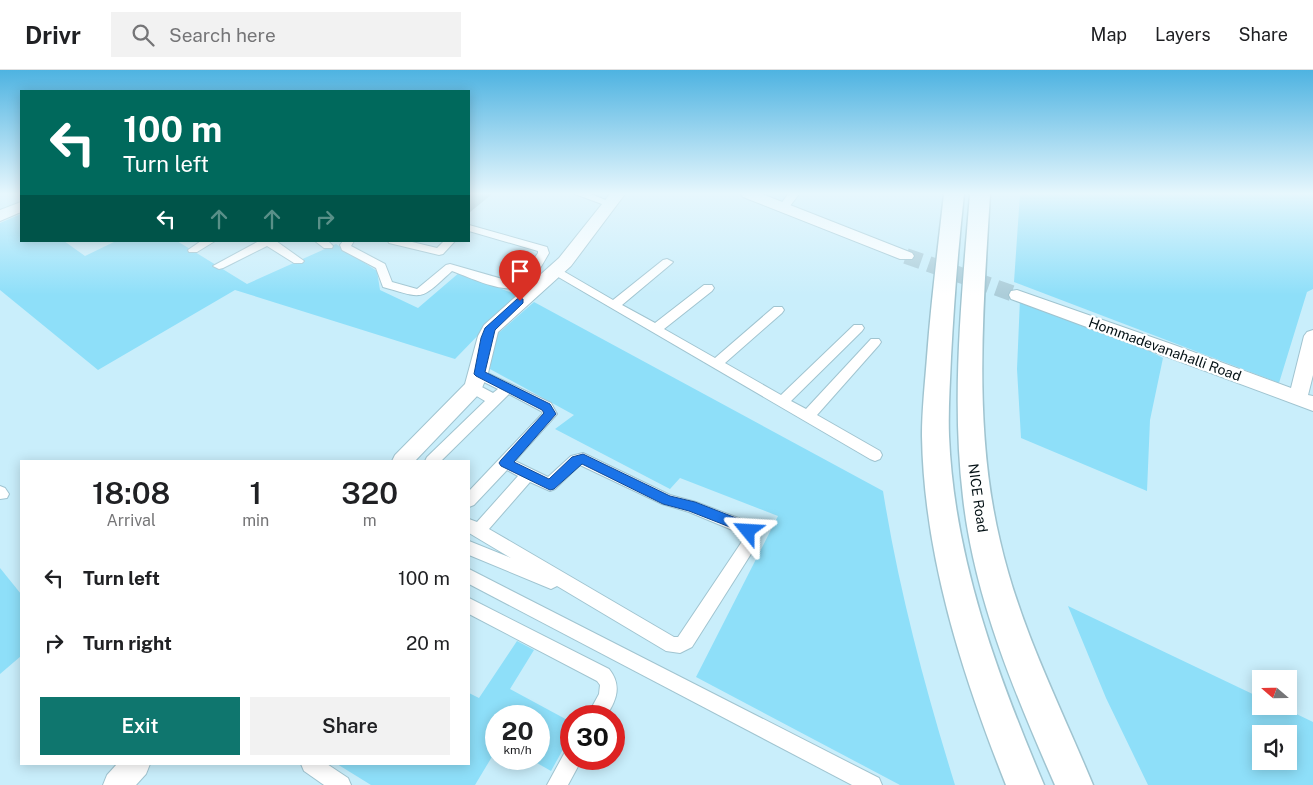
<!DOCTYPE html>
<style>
:root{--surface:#fff;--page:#f2f2f2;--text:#202124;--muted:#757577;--line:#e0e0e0;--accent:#0f766e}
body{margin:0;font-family:"Public Sans",sans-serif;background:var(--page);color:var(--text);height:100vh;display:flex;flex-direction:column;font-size:19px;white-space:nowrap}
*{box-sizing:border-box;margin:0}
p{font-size:16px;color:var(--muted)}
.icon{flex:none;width:28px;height:28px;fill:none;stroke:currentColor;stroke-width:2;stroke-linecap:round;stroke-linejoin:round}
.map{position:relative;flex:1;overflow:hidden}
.sheet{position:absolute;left:20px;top:390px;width:450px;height:305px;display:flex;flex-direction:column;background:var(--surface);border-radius:0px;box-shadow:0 2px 12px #0003}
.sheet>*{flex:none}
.guide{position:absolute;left:20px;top:20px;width:450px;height:152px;border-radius:0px;box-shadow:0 2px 12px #0003;background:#00695c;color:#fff;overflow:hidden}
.needle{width:32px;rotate:290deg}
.tools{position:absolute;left:1252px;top:600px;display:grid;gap:10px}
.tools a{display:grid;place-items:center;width:45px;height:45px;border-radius:0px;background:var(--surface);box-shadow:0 2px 12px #0003;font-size:25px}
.speed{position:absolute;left:485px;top:635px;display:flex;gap:10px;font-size:25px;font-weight:700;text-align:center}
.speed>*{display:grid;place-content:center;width:65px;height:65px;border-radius:50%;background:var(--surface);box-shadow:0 2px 12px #0003;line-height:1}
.speed small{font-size:12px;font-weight:400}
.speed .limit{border:8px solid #d22;background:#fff;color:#111}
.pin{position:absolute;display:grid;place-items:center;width:42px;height:42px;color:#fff;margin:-51px -21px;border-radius:50% 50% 50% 0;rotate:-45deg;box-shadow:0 0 5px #0007}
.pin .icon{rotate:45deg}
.me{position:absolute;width:55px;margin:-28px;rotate:297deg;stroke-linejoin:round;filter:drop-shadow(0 0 4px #0008)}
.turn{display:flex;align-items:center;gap:18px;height:105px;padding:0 20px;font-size:22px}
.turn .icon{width:65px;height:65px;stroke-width:2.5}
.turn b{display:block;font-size:35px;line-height:42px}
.lanes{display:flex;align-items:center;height:48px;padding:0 20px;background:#0003;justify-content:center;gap:25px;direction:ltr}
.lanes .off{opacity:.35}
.eta{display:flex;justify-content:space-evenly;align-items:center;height:85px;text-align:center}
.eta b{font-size:30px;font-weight:600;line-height:35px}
.action{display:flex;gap:10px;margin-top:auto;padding:10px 20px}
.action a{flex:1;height:58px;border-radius:0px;background:var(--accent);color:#fff;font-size:20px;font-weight:600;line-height:58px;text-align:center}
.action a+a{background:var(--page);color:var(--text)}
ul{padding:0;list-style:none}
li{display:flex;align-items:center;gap:15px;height:65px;padding:0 20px}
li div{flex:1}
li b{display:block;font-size:19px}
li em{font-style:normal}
header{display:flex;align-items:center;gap:30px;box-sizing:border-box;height:70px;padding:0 25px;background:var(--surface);border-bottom:1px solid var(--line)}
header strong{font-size:24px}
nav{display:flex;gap:28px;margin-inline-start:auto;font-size:18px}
.search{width:350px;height:45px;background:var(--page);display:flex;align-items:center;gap:12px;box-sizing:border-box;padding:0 18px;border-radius:0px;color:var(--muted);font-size:19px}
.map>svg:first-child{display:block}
.green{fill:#8edff9;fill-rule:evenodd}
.building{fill:#99beca}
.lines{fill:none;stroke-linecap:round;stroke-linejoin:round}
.secondary-tunnel{stroke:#accdd9;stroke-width:16;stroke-dasharray:16 8;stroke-linecap:butt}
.street-casing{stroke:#a0c4d0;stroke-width:2}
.secondary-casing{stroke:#a0c4d0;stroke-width:2}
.highway-casing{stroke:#a0c4d0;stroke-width:3}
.street{fill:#fff;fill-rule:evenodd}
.secondary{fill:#fff;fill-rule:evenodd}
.highway{fill:#fff;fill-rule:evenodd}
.route{fill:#1a73e8;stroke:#114b97}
.labels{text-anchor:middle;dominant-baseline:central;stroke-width:4.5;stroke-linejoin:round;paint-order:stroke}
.street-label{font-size:14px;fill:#051216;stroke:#fff}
</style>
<header>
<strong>Drivr</strong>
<div class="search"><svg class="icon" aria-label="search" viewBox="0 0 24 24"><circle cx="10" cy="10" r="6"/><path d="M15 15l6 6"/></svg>Search here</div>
<nav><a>Map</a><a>Layers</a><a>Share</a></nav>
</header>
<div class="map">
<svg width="1313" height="715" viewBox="0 0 1313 715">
<rect width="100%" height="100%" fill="#c9eefb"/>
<g class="green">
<path d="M1020,124H1313V219L1307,222L1279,313L1014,212Z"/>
<path d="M21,144V171H64L85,186L116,171H177L247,214L336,174L377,201L380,220L418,238L460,202L517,225L455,289L235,220L98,300L0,220V153Z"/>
<path d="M1020,229L1144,278L1163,288L1150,350L1147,421L1021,368L1017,299Z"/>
<path d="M534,232L883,421C899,521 925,618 955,715H900L696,607L778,446L680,408L670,419L555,359L574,345L490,299L494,267Z"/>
<path d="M0,498L21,524V586L0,604Z"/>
<path d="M1068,536L1261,628V636H1280L1313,652V715H1148L1106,628ZM1261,664H1289V691H1261Z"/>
<path d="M517,571L534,580L510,619L571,652V665L551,701L530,689H539V646H496V680L475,715H371L337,694H469V623L479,628Z"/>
</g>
<path class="building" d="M469,124H492L469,143Z"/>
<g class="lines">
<path class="secondary-tunnel" d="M906,186L1017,225"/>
<g class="street-casing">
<g id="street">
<path d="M575,124H591L615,134L610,137Z"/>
<path d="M788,124H799L787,140H779L778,138Z"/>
<path d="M469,155L547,177L549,183C543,193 538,204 529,212C512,229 472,208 452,201C419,231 425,229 383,217L376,198L342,180L340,175L343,171H354L351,176L385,194L392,212L417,219L446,195L450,194L513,212L525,202L538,183V181L469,161Z"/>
<path d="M201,171H215L197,182H189L188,180Z"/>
<path d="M259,171H276L304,191L302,193H294L267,176L223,198L219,199L213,196Z"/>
<path d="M315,171H328L333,176L332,178H324Z"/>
<path d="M388,171H408L437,178L444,171H455L443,184L439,185L389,173Z"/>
<path d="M667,189L673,192L671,194L622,235L655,253L704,215H712L714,218L712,221L664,259L715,288L774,237H782L784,240L782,243L725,293L781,325L854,255H862L864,258L862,261L791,331L806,339L871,269H879L881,272L879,275L817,345L880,381L882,385L880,389L875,391L870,389L548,201L554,197L558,198L613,230L663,190Z"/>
<path d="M479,299L551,333L557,344L515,391L548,407L571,386L583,383L670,425L696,432L749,452L754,456L759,471L756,476L692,577L680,583L666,581L557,516L551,519L469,485V471L511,488L469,463V449L477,452L518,406L507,400L474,435L469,437V421L543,343L541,341L509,324L441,391H425L427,387L485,331L468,321L466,318L468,315H478L493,323L498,319L474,307L473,304L474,301ZM580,395L662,434L689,442L742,464L743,470L678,567H674L489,459L530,412L550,421L555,419Z"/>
<path d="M0,416L5,418L9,424L7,428L0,429Z"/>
<path d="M469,499L879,708L882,715H852L469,514Z"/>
<path d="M469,528L609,599C622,615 617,630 606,646H587L599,624L600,615L597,611L469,544Z"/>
<path d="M571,680V689H582L568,715H547L565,682Z"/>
<path d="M301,694H327L348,708L351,715H324L304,701Z"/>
</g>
</g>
<g class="secondary-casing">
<g id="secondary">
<path d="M610,124H625L571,196L498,262L488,303L480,323L415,391H392L395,385L465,314L478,266L484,255L559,188Z"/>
<path d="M741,124H762L912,183L914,186L912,189H900L743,127Z"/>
<path d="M21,132V142L0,151V140Z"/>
<path d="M1017,220L1177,276L1291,318L1304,266L1307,262L1313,260V305L1308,325L1313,326V341L1011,229L1009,225L1011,221Z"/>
<path d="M117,694H150L146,704L136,715H103L107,705Z"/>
</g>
</g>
<g class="highway-casing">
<g id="highway">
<path d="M944,124H964C958,178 954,232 951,287C950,313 948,340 949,366C954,488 997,604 1044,715H1006C962,604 924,486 922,366C922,340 925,313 927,287C931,232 938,178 944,124Z"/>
<path d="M970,124H990C983,240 973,358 1000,471C1020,558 1059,633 1093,715H1055C1015,624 974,527 963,427C951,326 962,225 970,124Z"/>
</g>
</g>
<use href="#street" class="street"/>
<use href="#secondary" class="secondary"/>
<use href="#highway" class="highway"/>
</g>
<linearGradient id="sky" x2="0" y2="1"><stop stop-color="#4eb3e1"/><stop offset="0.55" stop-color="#e7f7fd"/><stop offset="1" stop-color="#e7f7fd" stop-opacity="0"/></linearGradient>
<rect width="1313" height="225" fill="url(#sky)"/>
<path class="route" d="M520,228L523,229V233L495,260L485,302L550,334L556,344L514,392L549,409L572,387L583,384L670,426L695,432L749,453L755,461L753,465L748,467L740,461L689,441L663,434L582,394L554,419L550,420L501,396L499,393L501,390L544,343L542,340L476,306L474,304L481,268L485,258L517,229Z"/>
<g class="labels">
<g class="street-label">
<text transform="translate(1165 279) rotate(20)">Hommadevanahalli Road</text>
<text transform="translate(978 428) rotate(82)">NICE Road</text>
</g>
</g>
</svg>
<div class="tools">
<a><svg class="needle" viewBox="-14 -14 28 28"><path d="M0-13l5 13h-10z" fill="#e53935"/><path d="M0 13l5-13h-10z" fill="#757577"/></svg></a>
<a><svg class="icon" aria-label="sound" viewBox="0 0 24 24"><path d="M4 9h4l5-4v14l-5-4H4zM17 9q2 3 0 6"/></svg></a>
</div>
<div class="speed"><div>20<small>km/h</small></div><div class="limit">30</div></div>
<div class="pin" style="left:520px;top:231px;background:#d93025"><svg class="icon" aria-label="arrive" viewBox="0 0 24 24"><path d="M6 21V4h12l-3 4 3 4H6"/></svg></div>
<svg class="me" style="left:748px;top:461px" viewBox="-20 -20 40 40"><path d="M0-17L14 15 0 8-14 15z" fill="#1a73e8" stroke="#fff" stroke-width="4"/></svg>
<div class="guide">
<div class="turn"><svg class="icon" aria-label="left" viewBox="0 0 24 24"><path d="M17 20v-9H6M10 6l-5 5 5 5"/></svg><div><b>100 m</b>Turn left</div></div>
<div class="lanes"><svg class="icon" aria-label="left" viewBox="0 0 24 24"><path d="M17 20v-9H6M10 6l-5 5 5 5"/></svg><svg class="icon off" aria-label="ahead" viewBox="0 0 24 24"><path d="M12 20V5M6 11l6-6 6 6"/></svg><svg class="icon off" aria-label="ahead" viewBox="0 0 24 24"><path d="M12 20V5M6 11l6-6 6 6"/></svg><svg class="icon off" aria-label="right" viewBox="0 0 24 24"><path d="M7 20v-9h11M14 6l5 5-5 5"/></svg></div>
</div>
<section class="sheet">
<div class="eta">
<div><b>18:08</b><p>Arrival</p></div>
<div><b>1</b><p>min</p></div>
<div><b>320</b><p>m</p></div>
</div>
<ul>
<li><svg class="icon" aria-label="left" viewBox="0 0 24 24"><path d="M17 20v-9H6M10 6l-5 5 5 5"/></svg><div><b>Turn left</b></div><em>100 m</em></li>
<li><svg class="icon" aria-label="right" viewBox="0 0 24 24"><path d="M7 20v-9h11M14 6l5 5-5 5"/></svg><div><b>Turn right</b></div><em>20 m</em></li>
</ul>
<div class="action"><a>Exit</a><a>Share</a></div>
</section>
</div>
